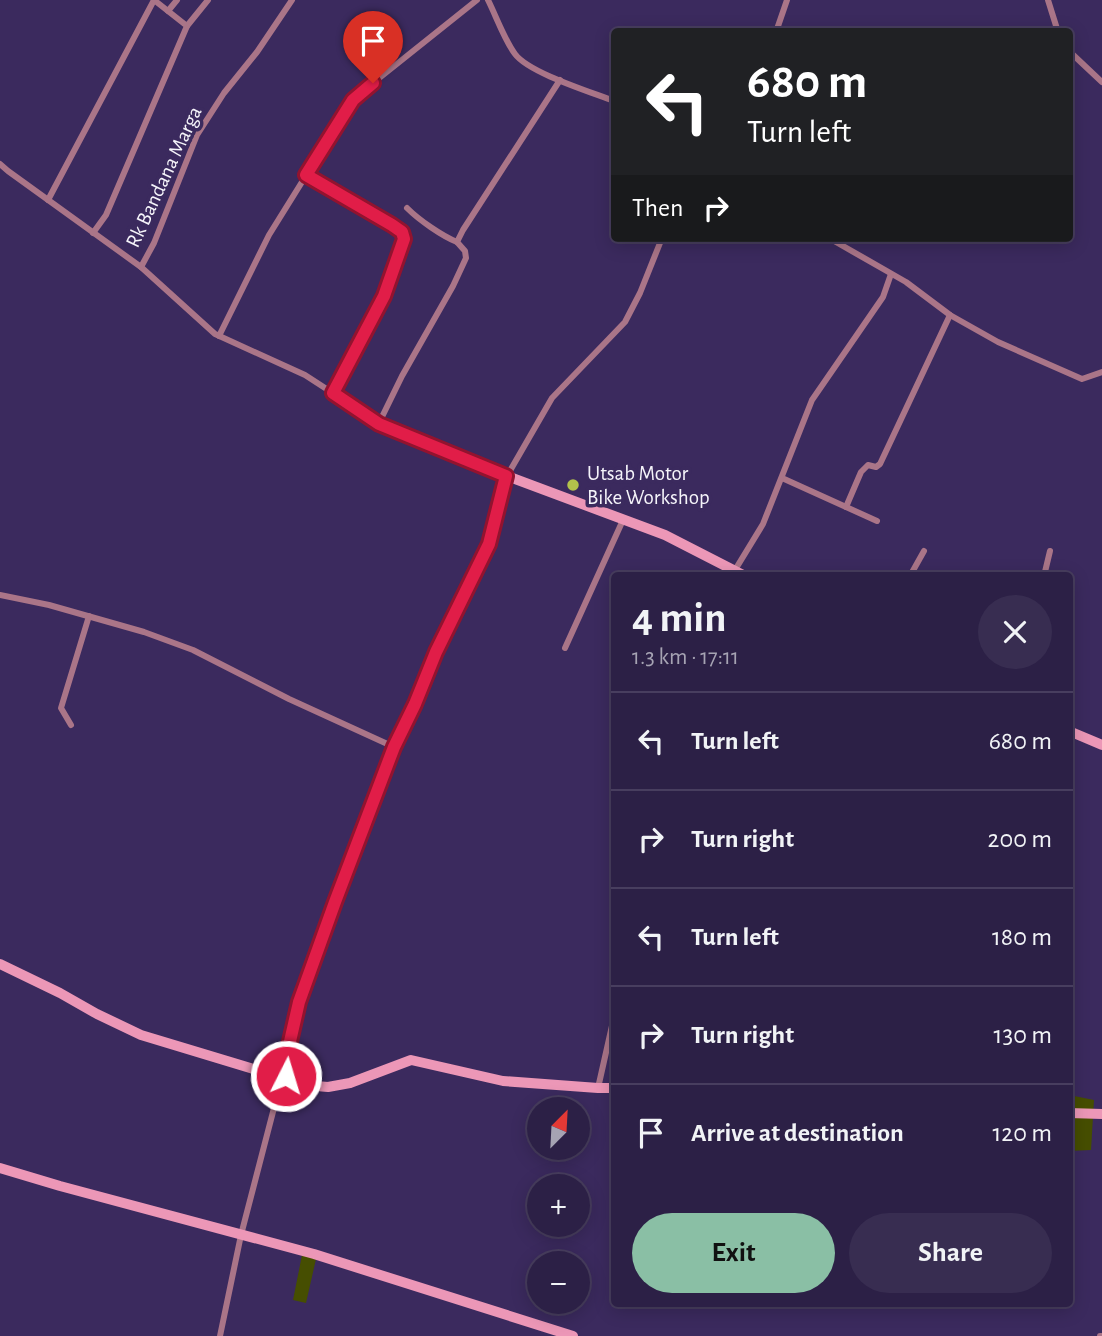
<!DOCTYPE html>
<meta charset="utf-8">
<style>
:root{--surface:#2c2046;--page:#382d51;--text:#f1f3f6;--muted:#a6a3b3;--line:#483e5f;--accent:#8abfa5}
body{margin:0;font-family:"Alegreya Sans",sans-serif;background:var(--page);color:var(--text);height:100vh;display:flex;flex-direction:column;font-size:26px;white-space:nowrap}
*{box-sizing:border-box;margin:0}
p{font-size:23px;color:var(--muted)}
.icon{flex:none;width:38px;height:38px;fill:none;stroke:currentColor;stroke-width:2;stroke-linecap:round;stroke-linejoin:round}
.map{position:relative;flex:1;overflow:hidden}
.details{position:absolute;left:611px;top:572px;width:462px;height:735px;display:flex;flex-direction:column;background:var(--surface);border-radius:7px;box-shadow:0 4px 18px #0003,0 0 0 2px var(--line)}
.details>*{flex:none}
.hud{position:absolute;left:611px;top:28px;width:462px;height:214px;border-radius:7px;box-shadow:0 4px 18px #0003,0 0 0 2px var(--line);background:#202124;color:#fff;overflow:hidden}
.needle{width:46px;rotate:24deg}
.buttons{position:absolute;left:527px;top:1097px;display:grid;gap:14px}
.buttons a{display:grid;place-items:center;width:63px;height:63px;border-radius:50%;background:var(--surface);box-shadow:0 4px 18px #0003,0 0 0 2px var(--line);font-size:35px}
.pin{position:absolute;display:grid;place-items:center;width:60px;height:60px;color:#fff;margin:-72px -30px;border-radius:50% 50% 50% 0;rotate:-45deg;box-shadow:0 0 7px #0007}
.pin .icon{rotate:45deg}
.me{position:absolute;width:77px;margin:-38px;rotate:5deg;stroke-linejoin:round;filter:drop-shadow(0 0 5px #0008)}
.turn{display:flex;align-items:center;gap:24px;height:147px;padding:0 21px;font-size:32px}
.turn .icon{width:91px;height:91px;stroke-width:2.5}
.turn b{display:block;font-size:49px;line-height:60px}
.then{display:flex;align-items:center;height:66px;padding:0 21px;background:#0003;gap:14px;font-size:26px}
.round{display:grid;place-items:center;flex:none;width:74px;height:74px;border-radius:37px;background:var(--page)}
.summary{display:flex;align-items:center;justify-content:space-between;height:119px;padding:0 21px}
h1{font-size:42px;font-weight:600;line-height:52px}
.primary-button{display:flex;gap:14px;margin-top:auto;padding:14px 21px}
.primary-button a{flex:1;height:80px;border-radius:42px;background:var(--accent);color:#111;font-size:28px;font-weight:600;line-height:80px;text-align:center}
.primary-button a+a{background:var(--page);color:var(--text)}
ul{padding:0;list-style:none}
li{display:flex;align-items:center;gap:21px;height:98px;padding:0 21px;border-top:2px solid var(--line)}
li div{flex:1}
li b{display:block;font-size:26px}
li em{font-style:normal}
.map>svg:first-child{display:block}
.green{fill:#464e01}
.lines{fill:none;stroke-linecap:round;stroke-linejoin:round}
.street{stroke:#aa7588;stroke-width:6}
.secondary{stroke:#ec97b7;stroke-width:10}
.route-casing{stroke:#92132f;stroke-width:18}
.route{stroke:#e11d48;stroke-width:12}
.poi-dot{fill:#b3c24b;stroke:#3b2a5e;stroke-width:2.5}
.labels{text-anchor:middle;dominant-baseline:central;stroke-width:7;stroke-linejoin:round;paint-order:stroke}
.street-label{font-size:21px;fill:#f5f4fa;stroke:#3b2a5e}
.poi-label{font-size:21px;fill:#f5f4fa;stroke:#3b2a5e;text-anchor:start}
</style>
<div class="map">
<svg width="1102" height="1336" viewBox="0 0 1102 1336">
<rect width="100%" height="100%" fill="#3b2a5e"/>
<g class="green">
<path d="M1069,1095L1094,1100L1091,1150L1069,1151Z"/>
<path d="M302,1255L316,1259L306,1303L293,1300Z"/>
</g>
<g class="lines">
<g class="street">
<path d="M488,0C496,16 505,41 515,54C529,73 591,92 614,101"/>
<path d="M1048,0L1058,32"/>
<path d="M168,11L177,0"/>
<path d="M187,26L208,0"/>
<path d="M776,32L787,0"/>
<path d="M1069,51L1102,82"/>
<path d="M0,164L8,171L141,267L215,334L305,375L379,423L507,476"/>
<path d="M306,175L392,225L402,232L404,239L384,296L333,393"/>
<path d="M48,200L154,0"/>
<path d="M407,208C419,220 442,236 457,242"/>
<path d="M93,233L106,215L187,26L154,0"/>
<path d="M829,238L906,282L950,315L998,342L1082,379L1102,372"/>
<path d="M141,267L154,243L197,135L224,93L257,52L292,0"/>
<path d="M219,336L269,235L353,100L363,91L477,0"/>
<path d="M379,423L402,376L453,286L466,258L465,251L457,242L463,230L560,80"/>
<path d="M782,478L877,521"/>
<path d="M846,507L861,472L868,465L876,467L880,464L950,315"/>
<path d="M735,570L763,524L812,400L883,297L891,274"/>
<path d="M910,576L924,551"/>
<path d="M1044,576L1050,551"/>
<path d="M0,595L49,605L144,632L193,650L289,699L394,747"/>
<path d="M565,648L623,520"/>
<path d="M71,725L61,708L89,616"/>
<path d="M283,1072L299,1002L335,902L394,747L415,704L436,652L489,544L507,476L552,398L625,322L640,293L662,238"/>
<path d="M598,1088L614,1017"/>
<path d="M220,1336L241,1235L281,1081"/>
<path d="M1100,1336H1102"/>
</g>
<g class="secondary">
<path d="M507,476L665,535L745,576"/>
<path d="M1069,731L1102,745"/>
<path d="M0,964L60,993L97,1014L141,1035L277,1076"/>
<path d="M286,1078L316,1086L328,1087L350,1083L411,1060L503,1081L598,1088H614"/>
<path d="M1069,1113L1102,1114"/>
<path d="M0,1168L60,1186L314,1254L573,1336"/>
</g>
</g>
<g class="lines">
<g class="route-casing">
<path id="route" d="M286,1076L283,1072L299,1002L335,902L394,747L415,704L436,652L489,544L506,476L379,424L333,393L384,296L404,239L402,232L392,225L306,175L353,100L373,83"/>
</g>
<use href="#route" class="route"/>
</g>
<circle class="poi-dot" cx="573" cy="485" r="7"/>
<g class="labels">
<g class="street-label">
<text transform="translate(164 177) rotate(-65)">Rk Bandana Marga</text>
</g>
<g class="poi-label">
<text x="587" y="473">Utsab Motor<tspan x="587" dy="24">Bike Workshop</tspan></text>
</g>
</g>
</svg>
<div class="buttons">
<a><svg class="needle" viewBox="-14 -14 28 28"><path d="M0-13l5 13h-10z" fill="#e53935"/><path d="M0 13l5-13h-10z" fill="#a6a3b3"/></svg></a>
<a>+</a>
<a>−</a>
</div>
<div class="pin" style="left:373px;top:83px;background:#d93025"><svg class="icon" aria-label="arrive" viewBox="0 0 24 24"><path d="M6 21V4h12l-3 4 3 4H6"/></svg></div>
<svg class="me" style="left:286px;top:1076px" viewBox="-20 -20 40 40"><circle r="17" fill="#e11d48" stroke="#fff" stroke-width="3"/><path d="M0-11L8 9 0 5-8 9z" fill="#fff"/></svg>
<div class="hud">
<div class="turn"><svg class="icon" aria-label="left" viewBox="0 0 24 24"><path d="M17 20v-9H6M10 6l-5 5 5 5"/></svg><div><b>680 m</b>Turn left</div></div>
<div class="then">Then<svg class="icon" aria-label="right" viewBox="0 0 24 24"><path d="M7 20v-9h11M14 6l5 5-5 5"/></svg></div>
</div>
<section class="details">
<div class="summary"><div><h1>4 min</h1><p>1.3 km · 17:11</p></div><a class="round"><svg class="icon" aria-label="close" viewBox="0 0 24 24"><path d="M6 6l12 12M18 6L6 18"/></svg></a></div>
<ul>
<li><svg class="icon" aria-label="left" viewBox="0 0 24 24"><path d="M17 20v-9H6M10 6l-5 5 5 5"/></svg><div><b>Turn left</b></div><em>680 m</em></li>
<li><svg class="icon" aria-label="right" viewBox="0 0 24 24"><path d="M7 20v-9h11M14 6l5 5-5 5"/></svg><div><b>Turn right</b></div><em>200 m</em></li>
<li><svg class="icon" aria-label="left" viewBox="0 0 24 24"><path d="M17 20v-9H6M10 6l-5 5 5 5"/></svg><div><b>Turn left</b></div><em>180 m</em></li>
<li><svg class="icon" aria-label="right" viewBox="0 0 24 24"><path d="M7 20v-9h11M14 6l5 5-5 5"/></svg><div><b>Turn right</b></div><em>130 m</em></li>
<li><svg class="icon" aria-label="arrive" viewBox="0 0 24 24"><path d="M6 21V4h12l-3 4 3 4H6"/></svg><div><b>Arrive at destination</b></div><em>120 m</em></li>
</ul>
<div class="primary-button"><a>Exit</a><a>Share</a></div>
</section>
</div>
